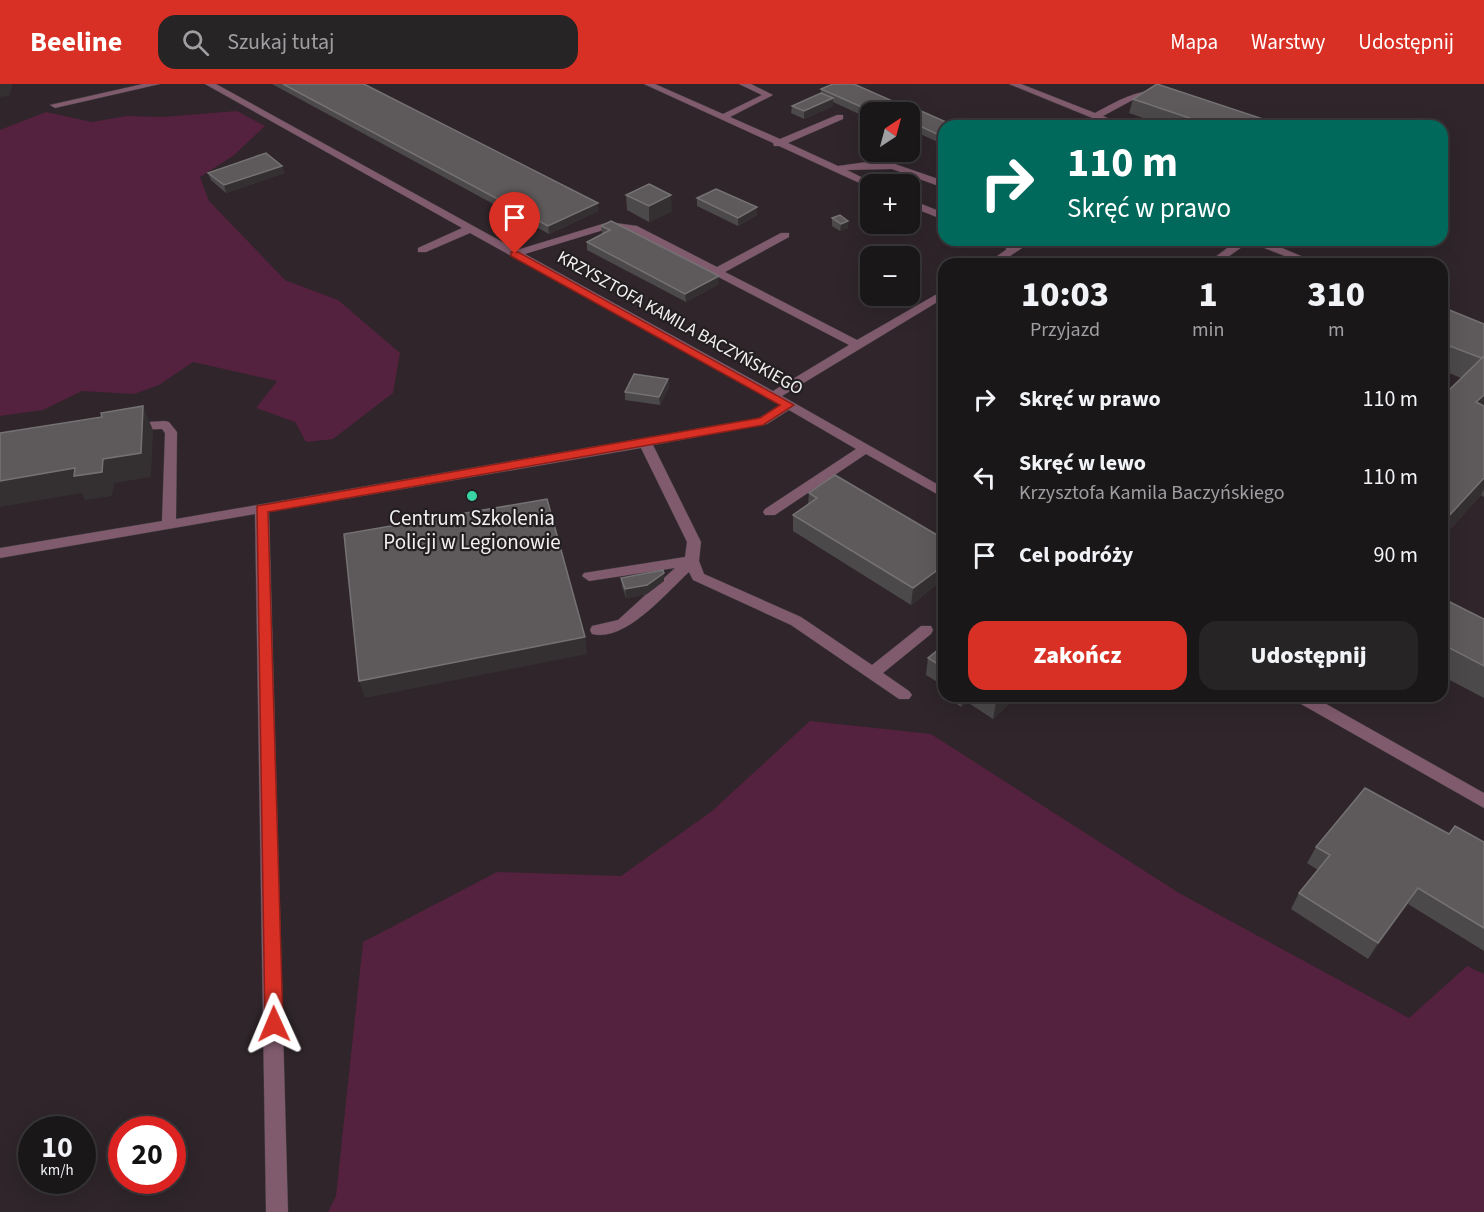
<!DOCTYPE html>
<html lang="pl">
<meta charset="utf-8">
<style>
:root{--surface:#1a1719;--page:#272426;--text:#f1f3f6;--muted:#9f9fa2;--line:#383638;--accent:#d93025}
body{margin:0;font-family:"Source Sans 3",sans-serif;background:var(--page);color:var(--text);height:100vh;display:flex;flex-direction:column;font-size:22px;white-space:nowrap}
*{box-sizing:border-box;margin:0}
p{font-size:20px;color:var(--muted)}
.icon{flex:none;width:33px;height:33px;fill:none;stroke:currentColor;stroke-width:2;stroke-linecap:round;stroke-linejoin:round}
.map{position:relative;flex:1;overflow:hidden}
.panel{position:absolute;left:938px;top:174px;width:510px;height:444px;display:flex;flex-direction:column;background:var(--surface);border-radius:18px;box-shadow:0 6px 24px #0002,0 0 0 2px var(--line)}
.panel>*{flex:none}
.hud{position:absolute;left:938px;top:36px;width:510px;height:126px;border-radius:18px;box-shadow:0 6px 24px #0002,0 0 0 2px var(--line);background:#00695c;color:#fff;overflow:hidden}
.needle{width:39px;rotate:36deg}
.fabs{position:absolute;left:860px;top:18px;display:grid;gap:12px}
.fabs a{display:grid;place-items:center;width:60px;height:60px;border-radius:12px;background:var(--surface);box-shadow:0 6px 24px #0002,0 0 0 2px var(--line);font-size:30px}
.speed{position:absolute;left:18px;top:1032px;display:flex;gap:12px;font-size:30px;font-weight:700;text-align:center}
.speed>*{display:grid;place-content:center;width:78px;height:78px;border-radius:50%;background:var(--surface);box-shadow:0 6px 24px #0002,0 0 0 2px var(--line);line-height:1}
.speed small{font-size:15px;font-weight:400}
.speed .limit{border:9px solid #d22;background:#fff;color:#111}
.pin{position:absolute;display:grid;place-items:center;width:51px;height:51px;color:#fff;margin:-62px -26px;border-radius:50% 50% 50% 0;rotate:-45deg;box-shadow:0 0 6px #0007}
.pin .icon{rotate:45deg}
.me{position:absolute;width:66px;margin:-33px;rotate:359deg;stroke-linejoin:round;filter:drop-shadow(0 0 4px #0008)}
.turn{display:flex;align-items:center;gap:21px;height:126px;padding:0 30px;font-size:27px}
.turn .icon{width:78px;height:78px;stroke-width:2.5}
.turn b{display:block;font-size:42px;line-height:51px}
.eta{display:flex;justify-content:space-evenly;align-items:center;height:102px;text-align:center}
.eta b{font-size:36px;font-weight:800;line-height:42px}
.cta{display:flex;gap:12px;margin-top:auto;padding:12px 30px}
.cta a{flex:1;height:69px;border-radius:18px;background:var(--accent);color:#fff;font-size:24px;font-weight:800;line-height:69px;text-align:center}
.cta a+a{background:var(--page);color:var(--text)}
ul{padding:0;list-style:none}
li{display:flex;align-items:center;gap:18px;height:78px;padding:0 30px}
li div{flex:1}
li b{display:block;font-size:22px}
li em{font-style:normal}
header{display:flex;align-items:center;gap:36px;box-sizing:border-box;height:84px;padding:0 30px;background:var(--accent);color:#fff}
header strong{font-size:28px}
nav{display:flex;gap:33px;margin-inline-start:auto;font-size:21px}
.search{width:420px;height:54px;background:var(--page);display:flex;align-items:center;gap:15px;box-sizing:border-box;padding:0 21px;border-radius:18px;color:var(--muted);font-size:22px}
.map>svg:first-child{display:block}
.built{fill:#2f252a;fill-rule:evenodd}
.green{fill:#54223e}
.lines{fill:none;stroke-linecap:round;stroke-linejoin:round}
.minor-casing{stroke:#403c3e;stroke-width:1}
.minor{fill:#805b6d;fill-rule:evenodd}
.wall{fill:#4c494a}
.shaded-wall{fill:#343032}
.building{fill:#5e5a5c;stroke:#757273;stroke-width:1.5}
.route{fill:#d93025;stroke:#8d1f18;stroke-width:1.5}
.poi-dot{fill:#39d4a5;stroke:#231f21;stroke-width:2}
.labels{text-anchor:middle;dominant-baseline:central;stroke-width:4.5;stroke-linejoin:round;paint-order:stroke}
.far-street-label{font-size:18px;fill:#f1eff0;stroke:#231f21}
.poi-label{font-size:21px;fill:#f1eff0;stroke:#231f21}
</style>
<header>
<strong>Beeline</strong>
<div class="search"><svg class="icon" aria-label="search" viewBox="0 0 24 24"><circle cx="10" cy="10" r="6"/><path d="M15 15l6 6"/></svg>Szukaj tutaj</div>
<nav><a>Mapa</a><a>Warstwy</a><a>Udostępnij</a></nav>
</header>
<div class="map">
<svg width="1484" height="1128" viewBox="0 0 1484 1128">
<rect width="100%" height="100%" fill="#231f21"/>
<path class="built" d="M0,0H1484V1128H0ZM870,28H909V68H870ZM944,42H1442V156H944ZM870,100H909V140H870ZM870,172H909V212H870ZM944,180H1442V612H944ZM32,1046H82V1096H32ZM122,1046H172V1096H122Z"/>
<g class="green">
<path d="M237,27L265,42L233,72L200,93L209,117L285,196L338,216L400,269L393,309L333,355L306,358L295,338L256,324L277,297L193,278L159,301L134,310L82,307L43,326L0,332V46L46,28L92,38L127,32L162,33Z"/>
<path d="M810,637L931,650L1179,809L1409,934L1467,882L1484,890V1128H328L336,1112L363,858L497,788L621,792L712,727Z"/>
</g>
<g class="lines">
<g class="minor-casing">
<g id="minor">
<path d="M143,0H160L55,24L50,21Z"/>
<path d="M205,0H216L517,166L609,138L637,142L717,183L781,149H789V153L725,188L857,256L944,206V214L782,312L944,404V414L866,370L775,431H765L763,428L765,425L856,365L789,326L767,340L653,361L701,458L699,477L704,490L801,533L872,581L921,542H931L933,546L931,550L883,589L909,607L912,611L909,615H899L791,541L693,496L689,488C667,508 625,559 592,550L590,546L592,542L618,536L675,484L589,497L582,492L584,489L685,473L687,458L641,364L269,428L288,1128H266L255,430L0,474V464L162,437L165,349L162,345L127,346L125,343L131,339L165,337L169,338L177,348L176,435L759,334L780,321L470,149L426,168H418V164L462,144ZM610,144L630,147L849,261L773,307L525,170Z"/>
<path d="M644,0H655L723,30L762,11L739,0H751L773,11L730,33L780,55L837,31H843V35L788,59L838,82L867,78L892,79L944,97V104L892,85L847,86L875,100L866,102L779,62H774L773,59Z"/>
<path d="M1009,0H1021L1095,29C1116,18 1145,0 1167,10L1163,13L1142,11L1103,32L1125,42H1112Z"/>
<path d="M909,115L944,129V136L909,122Z"/>
<path d="M990,156H1004L1014,161L1022,156H1034L998,180H986L1007,165Z"/>
<path d="M1238,156H1263L1320,180H1305L1249,158L1218,180H1206Z"/>
<path d="M1291,612H1312L1484,709V724L1294,616Z"/>
</g>
</g>
<use href="#minor" class="minor"/>
</g>
<g class="wall">
<path d="M272,0H364L598,119V127L549,150Z"/>
<path d="M821,5L908,24V28H870V35L833,18V22L804,35L791,29L792,22L821,9Z"/>
<path d="M1133,15L1284,42H1166L1129,29Z"/>
<path d="M909,32L944,42V58L940,59L909,45Z"/>
<path d="M282,82L284,89L226,109L211,96L208,89Z"/>
<path d="M626,111L672,127L649,138L627,126Z"/>
<path d="M697,114L757,123V131L738,142L697,122Z"/>
<path d="M832,134L848,137V144L840,147L832,142Z"/>
<path d="M601,142L719,200L686,218L587,166V158L602,150Z"/>
<path d="M1442,223L1484,240V413L1481,411L1442,454V303L1449,306L1461,294L1442,286Z"/>
<path d="M668,295L669,303L660,321L625,316V308Z"/>
<path d="M809,409L944,455V499L941,497L911,521L793,447V431L808,420Z"/>
<path d="M621,494L664,497L647,510L626,514L622,502Z"/>
<path d="M1442,514L1484,535V614L1442,592Z"/>
<path d="M944,561V602L926,591L928,574Z"/>
<path d="M945,612H1017L993,635L967,618L961,623Z"/>
<path d="M1449,750L1484,758V867L1408,820L1368,875L1291,825L1299,809L1318,786L1307,779L1316,763Z"/>
</g>
<g class="shaded-wall">
<path d="M0,0H13L9,12L0,13Z"/>
<path d="M833,14V22L804,35V27Z"/>
<path d="M908,24V28H898Z"/>
<path d="M944,51V58L940,59L941,52Z"/>
<path d="M282,82L284,89L226,109L224,101Z"/>
<path d="M671,111L672,127L649,138V122Z"/>
<path d="M598,119V127L549,150L548,142Z"/>
<path d="M757,123V131L738,142V134Z"/>
<path d="M848,137V144L840,147L841,140Z"/>
<path d="M719,192V200L686,218L685,210Z"/>
<path d="M668,295L669,303L660,321L659,313Z"/>
<path d="M1484,311V326L1476,318Z"/>
<path d="M143,322L153,346L151,393L114,399L112,412L85,416L82,409L0,423V397L103,375Z"/>
<path d="M1484,394V405L1481,411L1442,454V444L1446,435Z"/>
<path d="M943,481L941,497L911,521L913,504Z"/>
<path d="M664,489V497L647,510L626,514L625,505Z"/>
<path d="M585,553L587,570L365,614L359,597Z"/>
<path d="M963,612H968L967,618L961,623Z"/>
<path d="M1003,612H1017L993,635L996,618Z"/>
<path d="M1418,804L1408,820L1368,875L1378,859Z"/>
</g>
<g class="building">
<path d="M283,0H364L598,119L548,142Z"/>
<path d="M833,0H854L908,24L898,28H873L821,5Z"/>
<path d="M1157,0L1284,42H1213L1133,15Z"/>
<path d="M821,9L833,14L804,27L792,22Z"/>
<path d="M921,27L955,42H944V51L941,52L909,37V32Z"/>
<path d="M266,69L282,82L224,101L208,89Z"/>
<path d="M649,100L671,111L649,122L626,111Z"/>
<path d="M716,105L757,123L738,134L697,114Z"/>
<path d="M840,131L848,137L841,140L832,134Z"/>
<path d="M611,137L719,192L685,210L587,158L610,146L601,142Z"/>
<path d="M1124,176L1133,180H1119Z"/>
<path d="M1442,223L1484,240V272L1481,274L1442,259Z"/>
<path d="M1484,272V311L1476,318L1484,322V394L1446,435L1442,433V303L1449,306Z"/>
<path d="M634,290L668,295L659,313L625,308Z"/>
<path d="M143,322L141,369L103,375L102,388L74,392L75,384L0,397V349L102,333L101,329Z"/>
<path d="M835,391L944,455V481L913,504L793,431L817,414L809,409Z"/>
<path d="M547,415L585,553L359,597L344,450Z"/>
<path d="M663,486L664,489L647,501L625,505L621,494Z"/>
<path d="M1442,514L1484,535V582L1442,560Z"/>
<path d="M944,561V584L928,574Z"/>
<path d="M987,612H1003L996,618Z"/>
<path d="M1365,704L1449,750L1455,742L1484,758V844L1418,804L1378,859L1299,809L1330,771L1316,763Z"/>
</g>
<path class="route" d="M511,168H518L794,321L763,341L268,428L283,940L280,946L274,948L268,946L265,940L257,422L760,334L780,321L511,172Z"/>
<circle class="poi-dot" cx="472" cy="412" r="6"/>
<g class="labels">
<g class="far-street-label">
<text transform="translate(680 239) rotate(29)">KRZYSZTOFA KAMILA BACZYŃSKIEGO</text>
</g>
<g class="poi-label">
<text x="472" y="434">Centrum Szkolenia<tspan x="472" dy="24">Policji w Legionowie</tspan></text>
</g>
</g>
</svg>
<div class="fabs">
<a><svg class="needle" viewBox="-14 -14 28 28"><path d="M0-13l5 13h-10z" fill="#e53935"/><path d="M0 13l5-13h-10z" fill="#9f9fa2"/></svg></a>
<a>+</a>
<a>−</a>
</div>
<div class="speed"><div>10<small>km/h</small></div><div class="limit">20</div></div>
<div class="pin" style="left:515px;top:170px;background:#d93025"><svg class="icon" aria-label="arrive" viewBox="0 0 24 24"><path d="M6 21V4h12l-3 4 3 4H6"/></svg></div>
<svg class="me" style="left:274px;top:940px" viewBox="-20 -20 40 40"><path d="M0-17L14 15 0 8-14 15z" fill="#d93025" stroke="#fff" stroke-width="4"/></svg>
<div class="hud">
<div class="turn"><svg class="icon" aria-label="right" viewBox="0 0 24 24"><path d="M7 20v-9h11M14 6l5 5-5 5"/></svg><div><b>110 m</b>Skręć w prawo</div></div>
</div>
<section class="panel">
<div class="eta">
<div><b>10:03</b><p>Przyjazd</p></div>
<div><b>1</b><p>min</p></div>
<div><b>310</b><p>m</p></div>
</div>
<ul>
<li><svg class="icon" aria-label="right" viewBox="0 0 24 24"><path d="M7 20v-9h11M14 6l5 5-5 5"/></svg><div><b>Skręć w prawo</b></div><em>110 m</em></li>
<li><svg class="icon" aria-label="left" viewBox="0 0 24 24"><path d="M17 20v-9H6M10 6l-5 5 5 5"/></svg><div><b>Skręć w lewo</b><p>Krzysztofa Kamila Baczyńskiego</p></div><em>110 m</em></li>
<li><svg class="icon" aria-label="arrive" viewBox="0 0 24 24"><path d="M6 21V4h12l-3 4 3 4H6"/></svg><div><b>Cel podróży</b></div><em>90 m</em></li>
</ul>
<div class="cta"><a>Zakończ</a><a>Udostępnij</a></div>
</section>
</div>
